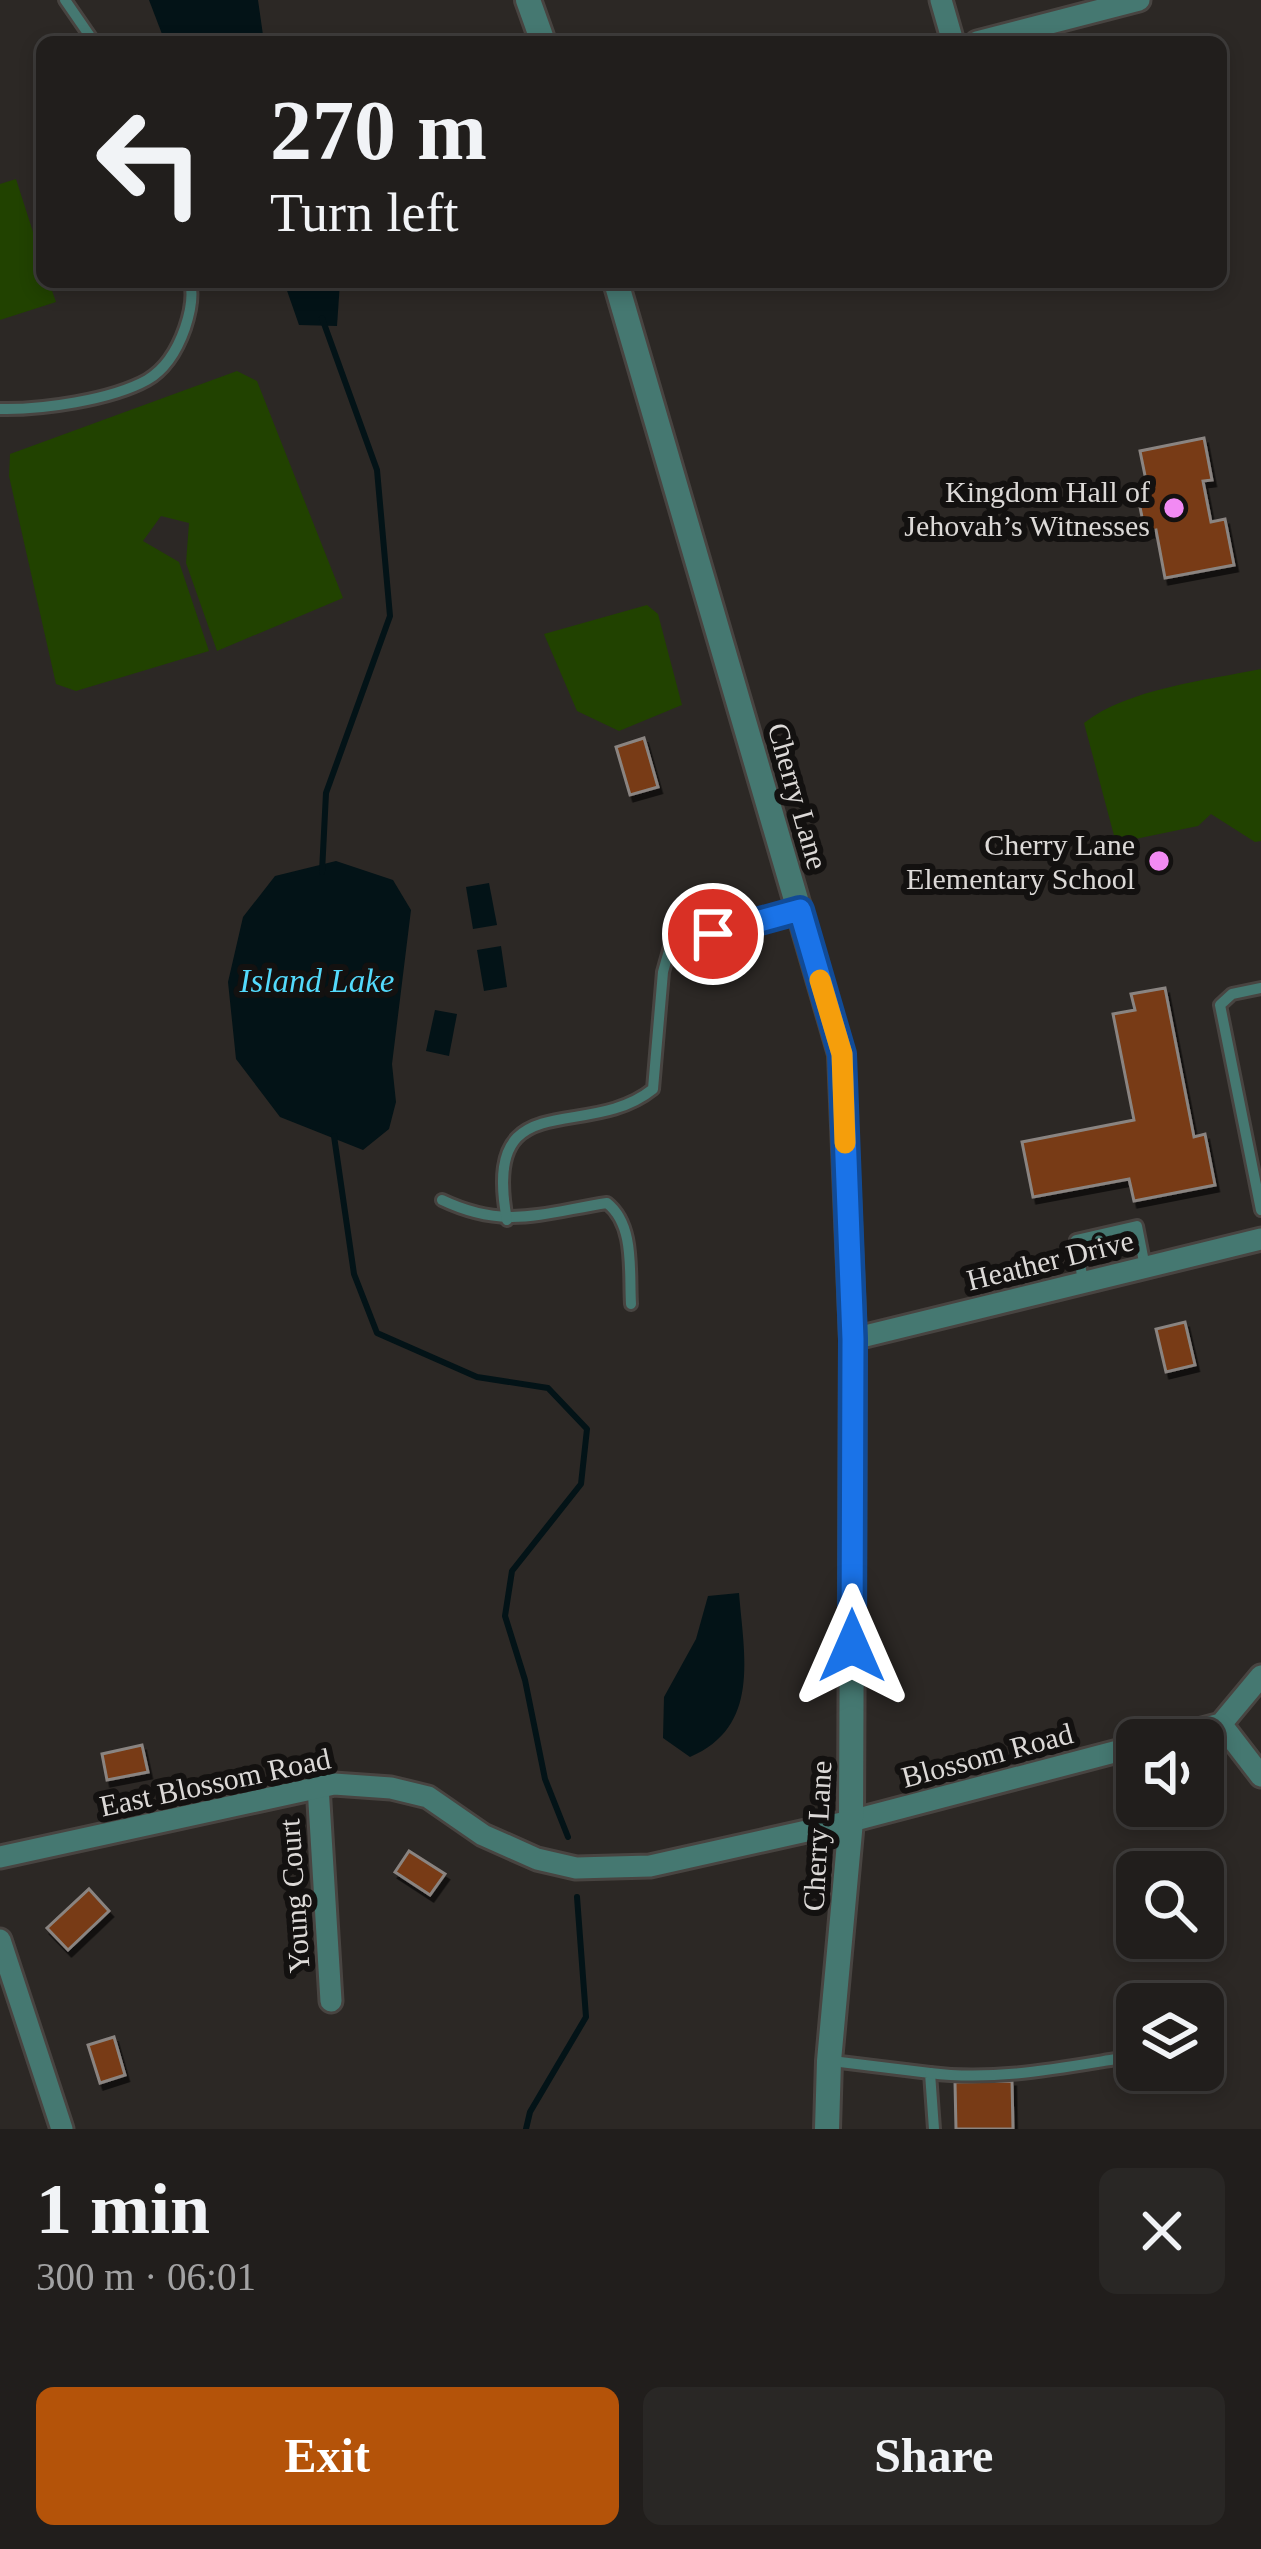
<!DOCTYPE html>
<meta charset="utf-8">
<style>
:root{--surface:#211e1c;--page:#292725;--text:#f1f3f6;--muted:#a2a2a3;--line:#3e3c3b;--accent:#b45309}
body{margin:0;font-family:"Times New Roman",serif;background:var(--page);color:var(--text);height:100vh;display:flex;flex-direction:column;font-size:45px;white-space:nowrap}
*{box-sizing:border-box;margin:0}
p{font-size:39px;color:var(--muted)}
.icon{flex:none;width:66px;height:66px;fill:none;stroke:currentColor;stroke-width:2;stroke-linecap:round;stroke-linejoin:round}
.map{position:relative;height:2129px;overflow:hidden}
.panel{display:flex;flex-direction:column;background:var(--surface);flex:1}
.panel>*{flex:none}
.top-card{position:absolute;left:36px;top:36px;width:1191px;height:252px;border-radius:18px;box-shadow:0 6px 18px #0003,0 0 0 3px var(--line);background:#211e1c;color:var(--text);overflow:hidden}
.fabs{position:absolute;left:1116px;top:1719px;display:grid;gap:24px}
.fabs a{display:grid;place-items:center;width:108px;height:108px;border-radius:18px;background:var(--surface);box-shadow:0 6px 18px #0003,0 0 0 3px var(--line);font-size:60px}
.pin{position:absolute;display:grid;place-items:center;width:102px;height:102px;color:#fff;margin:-51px;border:6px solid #fff;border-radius:50%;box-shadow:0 3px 12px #0007}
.me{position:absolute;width:132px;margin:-66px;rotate:0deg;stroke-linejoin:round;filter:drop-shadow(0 0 9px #0008)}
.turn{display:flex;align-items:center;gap:42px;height:252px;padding:0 36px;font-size:54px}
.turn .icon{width:156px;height:156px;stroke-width:2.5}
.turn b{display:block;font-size:84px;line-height:102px}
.round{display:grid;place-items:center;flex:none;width:126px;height:126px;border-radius:18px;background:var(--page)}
.headline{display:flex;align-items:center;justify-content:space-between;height:204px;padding:0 36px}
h1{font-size:72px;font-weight:600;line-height:90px}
.action{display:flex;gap:24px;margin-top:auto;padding:24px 36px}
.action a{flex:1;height:138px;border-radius:18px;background:var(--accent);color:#fff;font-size:48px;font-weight:600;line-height:138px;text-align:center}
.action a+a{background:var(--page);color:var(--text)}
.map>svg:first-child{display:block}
.green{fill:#214200}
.water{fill:#031317}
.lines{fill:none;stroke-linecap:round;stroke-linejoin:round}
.stream{stroke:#031317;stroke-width:6}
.building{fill:#783a12;stroke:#8a8481;stroke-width:3;filter:url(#shadow)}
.service-casing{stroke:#484441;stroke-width:16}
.minor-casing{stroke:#484441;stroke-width:27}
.tertiary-casing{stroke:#484441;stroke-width:30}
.service{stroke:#457871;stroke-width:10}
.minor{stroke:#457871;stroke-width:21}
.tertiary{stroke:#457871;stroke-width:24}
.route-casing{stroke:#114b97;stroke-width:30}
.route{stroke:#1a73e8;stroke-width:21}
.slow{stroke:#f59e0b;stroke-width:21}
.poi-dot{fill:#f28af3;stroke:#131110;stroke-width:4.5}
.labels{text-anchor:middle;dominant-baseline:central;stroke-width:12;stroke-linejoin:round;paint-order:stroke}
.poi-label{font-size:30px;fill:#dcd9d7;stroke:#131110;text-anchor:end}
.street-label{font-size:30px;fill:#dcd9d7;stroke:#131110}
.water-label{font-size:33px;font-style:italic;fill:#53dafc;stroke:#131110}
</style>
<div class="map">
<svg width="1261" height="2129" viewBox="0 0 1261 2129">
<defs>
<filter id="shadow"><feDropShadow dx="3.5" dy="6" stdDeviation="0" flood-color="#0009"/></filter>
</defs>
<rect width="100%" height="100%" fill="#2c2825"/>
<g class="green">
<path d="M16,179L42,260V282H49L56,302L0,320V184Z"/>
<path d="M237,371L257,381L343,598L217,651L186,563L189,523L161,516L143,541L179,562L209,651L76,691L56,684L9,476L10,454Z"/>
<path d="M647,605L658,614L682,705L619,731L577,711L544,634Z"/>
<path d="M1261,669V841L1255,842L1211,814L1198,826L1116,843L1084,723C1127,689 1207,680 1261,669Z"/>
</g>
<g class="water">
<path d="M149,0H258L264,42H165Z"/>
<path d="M284,282H340L337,326L299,325Z"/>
<path d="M336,861L393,880L411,910L392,1064L396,1102L389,1129L363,1150L280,1117L236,1059L228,982L243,917L275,876Z"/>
<path d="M489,883L497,925L473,929L466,887Z"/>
<path d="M501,946L507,987L484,991L477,950Z"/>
<path d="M435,1010L457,1014L449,1056L426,1051Z"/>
<path d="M739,1593C744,1656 761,1727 690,1757L663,1738L664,1697L696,1639L708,1596Z"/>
</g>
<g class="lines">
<g class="stream">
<path d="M322,318L377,470L390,616L326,793L322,872"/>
<path d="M334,1136L354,1274L377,1333L477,1377L548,1388L587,1429L581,1484L512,1571L505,1616L525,1680L545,1779L568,1837"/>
<path d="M526,2129L530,2112L586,2017L577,1897"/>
</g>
</g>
<g class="building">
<path d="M1204,438L1212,480L1203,481L1211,522L1225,519L1234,565L1165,578L1156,530L1145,532L1138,497L1149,495L1140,451Z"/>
<path d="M644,738L658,787L630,795L616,747Z"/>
<path d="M1165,988L1194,1137L1205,1134L1215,1185L1134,1201L1129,1179L1033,1197L1022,1142L1134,1120L1113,1014L1135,1010L1131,994Z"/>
<path d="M1185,1322L1195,1365L1166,1372L1156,1329Z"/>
<path d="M142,1745L148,1772L107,1780L102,1754Z"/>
<path d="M409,1851L445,1874L430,1895L395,1872Z"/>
<path d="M89,1889L109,1911L68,1950L47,1928Z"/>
<path d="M114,2037L125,2075L100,2083L88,2045Z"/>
<path d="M1012,2081L1013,2129H956L955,2082Z"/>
</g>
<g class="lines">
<g class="service-casing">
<g id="service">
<path d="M65,0L94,42"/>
<path d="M0,409C41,410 111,400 147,380C166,369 178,348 185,328C190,313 194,297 190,282"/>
<path d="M1261,988L1232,994L1220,1005L1261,1210"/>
<path d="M442,1200C505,1230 542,1213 607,1203C635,1225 629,1271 631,1304"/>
<path d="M507,1220C481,1081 586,1143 653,1089L663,972L670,947L797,911"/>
<path d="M1083,1281L1076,1240L1137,1226L1145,1267"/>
<path d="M832,2061L930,2073L934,2129"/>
<path d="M930,2073C992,2081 1055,2069 1116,2059"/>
</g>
</g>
<g class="minor-casing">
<g id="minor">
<path d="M941,0L953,42"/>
<path d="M977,42L1139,0"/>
<path d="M853,1339L1261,1239"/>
<path d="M1221,1724L1261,1776"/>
<path d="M1160,1740L1221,1724L1261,1676"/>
<path d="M318,1786L331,2001"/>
<path d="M0,1857L334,1784L391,1788L428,1797L483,1835L537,1859L576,1868L650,1866L851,1821L1137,1746"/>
<path d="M0,1940L62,2129"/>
</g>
</g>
<g class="tertiary-casing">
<g id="tertiary">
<path d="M528,0L543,42"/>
<path d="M616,282L841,1054L853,1339L851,1821L829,2061L827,2129"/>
</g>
</g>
<use href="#service" class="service"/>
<use href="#minor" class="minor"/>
<use href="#tertiary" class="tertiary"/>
</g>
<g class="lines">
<g class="route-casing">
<path id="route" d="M713,934L800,910L842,1054L853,1339L852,1646"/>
</g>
<use href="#route" class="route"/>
<path class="slow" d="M820,980L842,1054L845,1143"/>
</g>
<g class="poi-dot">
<circle cx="1174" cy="508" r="12"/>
<circle cx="1159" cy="861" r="12"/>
</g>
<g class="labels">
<g class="poi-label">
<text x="1150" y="491">Kingdom Hall of<tspan x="1150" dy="34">Jehovah’s Witnesses</tspan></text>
<text x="1135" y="844">Cherry Lane<tspan x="1135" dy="34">Elementary School</tspan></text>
</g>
<g class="street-label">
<text transform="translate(798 796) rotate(74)">Cherry Lane</text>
<text transform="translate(1050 1260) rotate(-14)">Heather Drive</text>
<text transform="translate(987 1755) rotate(-15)">Blossom Road</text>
<text transform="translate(215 1782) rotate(-12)">East Blossom Road</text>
<text transform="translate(817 1836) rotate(-87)">Cherry Lane</text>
<text transform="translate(294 1896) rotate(-94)">Young Court</text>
</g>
<g class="water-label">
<text x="317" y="981">Island Lake</text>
</g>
</g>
</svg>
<div class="fabs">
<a><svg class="icon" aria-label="sound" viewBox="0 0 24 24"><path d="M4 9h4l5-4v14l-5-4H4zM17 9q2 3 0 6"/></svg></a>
<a><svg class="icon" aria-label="search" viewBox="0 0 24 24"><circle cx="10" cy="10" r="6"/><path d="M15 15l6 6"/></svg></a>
<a><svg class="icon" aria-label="layers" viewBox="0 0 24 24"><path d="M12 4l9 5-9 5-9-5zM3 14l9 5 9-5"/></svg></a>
</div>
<div class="pin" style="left:713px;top:934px;background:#d93025"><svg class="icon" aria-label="arrive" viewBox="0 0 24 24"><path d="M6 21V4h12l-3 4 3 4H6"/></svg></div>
<svg class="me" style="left:852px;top:1646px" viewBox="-20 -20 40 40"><path d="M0-17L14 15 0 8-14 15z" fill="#1a73e8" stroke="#fff" stroke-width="4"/></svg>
<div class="top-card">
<div class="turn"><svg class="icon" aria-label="left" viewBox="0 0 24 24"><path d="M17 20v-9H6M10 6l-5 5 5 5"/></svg><div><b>270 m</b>Turn left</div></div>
</div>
</div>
<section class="panel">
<div class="headline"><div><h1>1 min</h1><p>300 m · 06:01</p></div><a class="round"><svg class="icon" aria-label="close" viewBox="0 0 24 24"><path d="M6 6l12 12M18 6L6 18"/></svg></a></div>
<div class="action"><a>Exit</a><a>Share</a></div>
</section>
